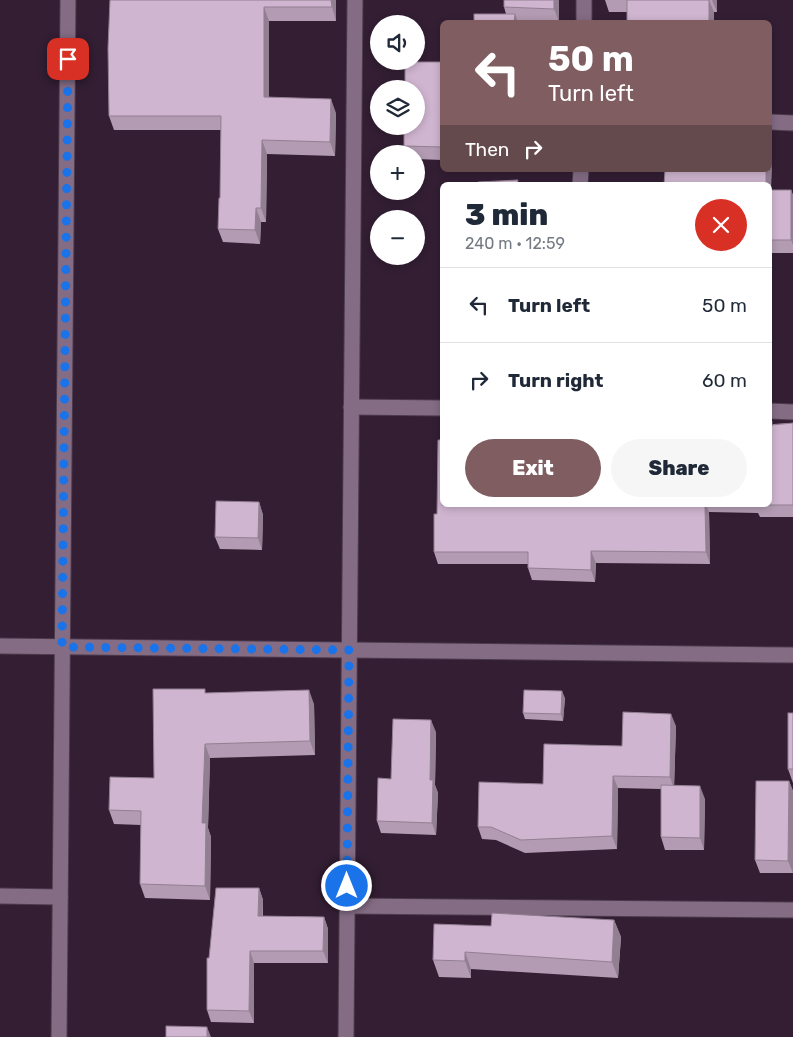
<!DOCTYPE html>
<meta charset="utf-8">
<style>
:root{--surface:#fff;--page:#f6f6f7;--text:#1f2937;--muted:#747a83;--line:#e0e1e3;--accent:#7f5d61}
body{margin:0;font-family:Rubik,sans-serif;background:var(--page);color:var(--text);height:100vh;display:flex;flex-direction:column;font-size:19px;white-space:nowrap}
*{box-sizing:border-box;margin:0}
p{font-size:16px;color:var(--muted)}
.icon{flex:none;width:28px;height:28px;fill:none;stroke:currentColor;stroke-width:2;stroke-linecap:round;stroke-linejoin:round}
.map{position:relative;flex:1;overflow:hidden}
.side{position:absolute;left:440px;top:182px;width:332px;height:325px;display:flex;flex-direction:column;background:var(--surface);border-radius:8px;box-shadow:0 2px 8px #0003}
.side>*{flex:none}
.hud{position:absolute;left:440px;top:20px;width:332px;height:152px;border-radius:8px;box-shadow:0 2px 8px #0003;background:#7f5d61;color:#fff;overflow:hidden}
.tools{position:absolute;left:370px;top:15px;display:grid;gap:10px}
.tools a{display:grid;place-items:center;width:55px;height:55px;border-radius:50%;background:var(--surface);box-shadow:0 2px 8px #0003;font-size:25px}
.pin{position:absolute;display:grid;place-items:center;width:42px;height:42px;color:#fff;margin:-21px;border-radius:10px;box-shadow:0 2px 8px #0006}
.me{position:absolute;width:55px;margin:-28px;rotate:0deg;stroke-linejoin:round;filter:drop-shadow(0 0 4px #0008)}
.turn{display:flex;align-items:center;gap:18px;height:105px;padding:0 25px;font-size:22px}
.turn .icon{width:65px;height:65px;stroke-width:2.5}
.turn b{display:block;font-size:35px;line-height:42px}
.then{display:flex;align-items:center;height:48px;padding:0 25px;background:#0003;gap:10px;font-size:19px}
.round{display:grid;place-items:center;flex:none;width:52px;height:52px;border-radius:26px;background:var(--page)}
.summary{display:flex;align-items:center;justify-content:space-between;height:85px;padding:0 25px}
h1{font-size:30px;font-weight:800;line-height:38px}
.button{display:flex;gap:10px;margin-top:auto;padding:10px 25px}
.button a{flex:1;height:58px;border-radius:30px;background:var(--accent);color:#fff;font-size:20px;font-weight:800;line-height:58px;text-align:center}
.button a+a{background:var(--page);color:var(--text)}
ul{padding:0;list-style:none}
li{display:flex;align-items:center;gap:15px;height:75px;padding:0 25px;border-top:1px solid var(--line)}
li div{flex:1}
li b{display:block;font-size:19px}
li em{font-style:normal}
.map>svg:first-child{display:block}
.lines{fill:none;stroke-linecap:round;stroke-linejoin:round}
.street-casing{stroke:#4c3b4d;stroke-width:17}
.street{stroke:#846c85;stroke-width:15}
.wall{fill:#b39cb3}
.shaded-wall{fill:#927f92}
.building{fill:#d0b5d0;stroke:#927f92}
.route{stroke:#1a73e8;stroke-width:9;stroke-dasharray:0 16.2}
</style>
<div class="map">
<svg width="793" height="1037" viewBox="0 0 793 1037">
<rect width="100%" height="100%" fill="#331e33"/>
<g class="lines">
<g class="street-casing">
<g id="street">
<path d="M584,22V0"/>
<path d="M770,122L793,123"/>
<path d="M580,185L581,170"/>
<path d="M351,407L442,408"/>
<path d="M770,411L793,412"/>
<path d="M0,646L793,655"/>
<path d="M0,896L60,897"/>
<path d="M347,906L793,910"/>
<path d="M59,1037L68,0"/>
<path d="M346,1037L355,0"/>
</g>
</g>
<use href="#street" class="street"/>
</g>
<g class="wall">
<path d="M110,0H336V21H269V97L336,113L335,156L267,154L266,222H261L260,244L223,242L218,229L220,198L221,130H114L109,116Z"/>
<path d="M504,0H559V22L517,20L518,22L506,14L504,7Z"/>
<path d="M605,0H717V12H714V22H627V12H609Z"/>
<path d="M442,62V160L416,159V154H407L404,146Z"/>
<path d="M770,153L772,158L771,190H791L793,195V253H770Z"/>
<path d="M793,423V517H760L758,513L709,512L710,564L596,563L595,582L532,580L528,568V564H438L434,552L437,514L442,505H770L773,424Z"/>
<path d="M259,502L263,515L262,550L220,549L215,537Z"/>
<path d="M206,693L314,704L315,755L210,758L208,828L211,837L210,900L145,898L140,884L141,825L114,824L109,810L154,778Z"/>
<path d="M565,698L563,721L525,719L523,713Z"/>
<path d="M793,713V783L788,769Z"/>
<path d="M676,726L674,786L705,799L704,850H665L661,837V789L618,788L617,849L525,853L496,840L482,839L478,827L543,784L622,746Z"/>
<path d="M436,732L435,785L438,793L436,835L381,833L377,821Z"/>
<path d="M789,781L793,791V873H760L755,860Z"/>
<path d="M259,888L263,900V916L324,917L328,929V963H254V1023L211,1022L207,1010L209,958Z"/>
<path d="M614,920L621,937L618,978L471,969V978L439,977L433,960L491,926Z"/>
</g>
<g class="shaded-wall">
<path d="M331,0H336V21L332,7Z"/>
<path d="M554,0H559V22L554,9Z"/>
<path d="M709,0L714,12V22H709Z"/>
<path d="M712,0H717V12Z"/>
<path d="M264,7L269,21V111L264,97Z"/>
<path d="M515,14L518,22H514Z"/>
<path d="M331,99L336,113L335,156L330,142Z"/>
<path d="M262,140L267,154L266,222L261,208Z"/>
<path d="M770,153L772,158L770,202V185H766V170H770Z"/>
<path d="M791,190L793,195V245L791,240Z"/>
<path d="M256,208L261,222L260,244L255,230Z"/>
<path d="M259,502L263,515L262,550L258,538Z"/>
<path d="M705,505H706L709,512L710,564L706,552Z"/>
<path d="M591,551L596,563L595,582L591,570Z"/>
<path d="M309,690L314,704L315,755L310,741Z"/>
<path d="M562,691L565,698L563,721L561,714Z"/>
<path d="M671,714L676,726L674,790L670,777Z"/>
<path d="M431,720L436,732L435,785L438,793L436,835L432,823L430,780Z"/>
<path d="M205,744L210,758L208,828L211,837L210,900L205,886L202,823Z"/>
<path d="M613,776L618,788L617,849L612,836Z"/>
<path d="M789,781L793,791V873L788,861Z"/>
<path d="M700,786L705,799L704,850L700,838Z"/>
<path d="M259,888L263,900L262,928L258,916Z"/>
<path d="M324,917L328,929V963L323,951Z"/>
<path d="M614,920L621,937L618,978L612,962Z"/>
<path d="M250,951L254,963V1023L249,1011Z"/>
<path d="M465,952L471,969V978L465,961Z"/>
<path d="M207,1027L211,1037H207Z"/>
</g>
<g class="building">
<path d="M110,0H331L332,7H264V97L331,99L330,142L262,140L261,208H256L255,230L218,229L219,198H220L221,116H109L108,48Z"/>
<path d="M504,0H554V9L504,7Z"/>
<rect x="627" y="0" width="82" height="22"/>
<path d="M474,14H515L514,22H474Z"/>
<path d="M405,62H442V147L404,146V126H416V89H405Z"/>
<path d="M665,170H766V185H664Z"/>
<path d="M518,180L517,185H478V182Z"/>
<rect x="770" y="190" width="21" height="50"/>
<path d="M770,421H772V425L793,423V505H755H770Z"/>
<path d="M438,440H442V505H705L706,552L591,551V570L528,568V552H434V514H437Z"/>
<path d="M216,501L259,502L258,538L215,537Z"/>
<path d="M153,689H205V693L309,690L310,741L205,744L202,823H206L205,886L140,884L141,811L109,810L110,777L154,778Z"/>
<path d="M524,690L562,691L561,714L523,713Z"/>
<path d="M623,712L671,714L670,777L613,776L612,836L521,840L491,827H478L479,782L543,784L544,744L622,746Z"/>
<rect x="788" y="713" width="5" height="56"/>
<path d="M393,719L431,720L430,780H433L432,823L377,821L378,778L391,779Z"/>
<path d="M756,781H789L788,861L755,860Z"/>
<path d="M661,785L700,786V838L661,837Z"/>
<path d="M216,888H259L258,916L324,917L323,951H250L249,1011L207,1010V958H209Z"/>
<path d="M492,913L614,920L612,962L465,952V961L433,960L434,924L491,926Z"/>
<path d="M166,1026L207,1027V1037H166Z"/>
</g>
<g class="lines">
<path class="route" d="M68,59L62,647L349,650L347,886"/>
</g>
</svg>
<div class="tools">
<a><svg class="icon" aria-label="sound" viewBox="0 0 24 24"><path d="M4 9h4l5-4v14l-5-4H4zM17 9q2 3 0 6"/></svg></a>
<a><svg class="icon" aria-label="layers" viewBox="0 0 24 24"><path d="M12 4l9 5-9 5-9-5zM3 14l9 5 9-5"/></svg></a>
<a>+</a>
<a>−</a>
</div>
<div class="pin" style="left:68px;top:59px;background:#d93025"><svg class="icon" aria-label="arrive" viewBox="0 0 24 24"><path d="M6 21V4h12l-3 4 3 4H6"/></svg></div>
<svg class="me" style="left:347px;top:886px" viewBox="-20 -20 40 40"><circle r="17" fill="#1a73e8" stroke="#fff" stroke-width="3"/><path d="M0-11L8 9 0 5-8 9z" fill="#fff"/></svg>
<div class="hud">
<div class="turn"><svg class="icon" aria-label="left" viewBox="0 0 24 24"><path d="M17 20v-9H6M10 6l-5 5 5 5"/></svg><div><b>50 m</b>Turn left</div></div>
<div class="then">Then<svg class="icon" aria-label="right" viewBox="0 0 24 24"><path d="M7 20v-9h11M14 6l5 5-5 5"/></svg></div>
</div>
<section class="side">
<div class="summary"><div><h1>3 min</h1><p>240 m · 12:59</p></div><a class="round" style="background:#d93025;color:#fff"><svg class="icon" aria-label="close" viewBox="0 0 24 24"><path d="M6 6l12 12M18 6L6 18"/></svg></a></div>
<ul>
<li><svg class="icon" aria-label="left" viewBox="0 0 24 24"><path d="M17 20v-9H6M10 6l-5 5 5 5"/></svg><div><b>Turn left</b></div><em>50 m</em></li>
<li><svg class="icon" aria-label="right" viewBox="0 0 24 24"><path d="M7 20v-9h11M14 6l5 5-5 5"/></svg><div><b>Turn right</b></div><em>60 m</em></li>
</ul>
<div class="button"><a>Exit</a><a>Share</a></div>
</section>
</div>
